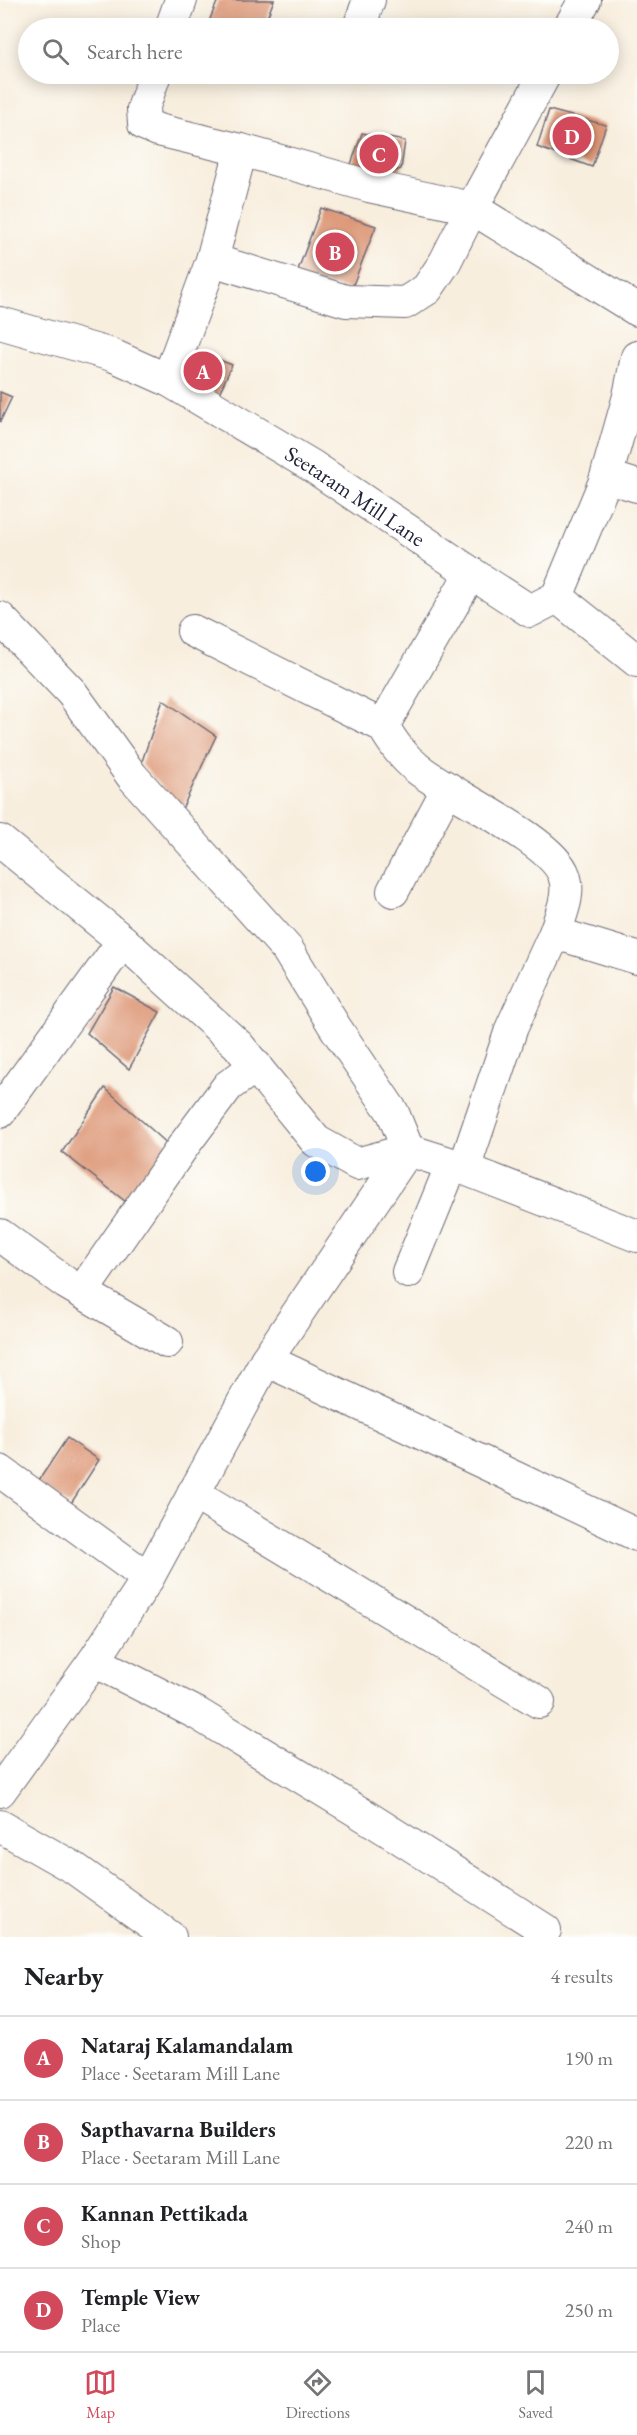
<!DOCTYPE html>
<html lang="en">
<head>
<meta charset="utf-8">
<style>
	body { margin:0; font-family:"EB Garamond",serif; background:#f2f2f2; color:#202124 }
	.you { position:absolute; left:316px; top:1172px; width:21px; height:21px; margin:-15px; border:4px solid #fff; border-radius:50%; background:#1a73e8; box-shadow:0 0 0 9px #1a73e833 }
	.badge { display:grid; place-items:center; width:39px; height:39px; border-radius:50%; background:#d1495b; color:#fff; font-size:20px; font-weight:700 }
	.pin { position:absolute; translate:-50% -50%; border:3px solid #fff; box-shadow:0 2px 6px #0006 }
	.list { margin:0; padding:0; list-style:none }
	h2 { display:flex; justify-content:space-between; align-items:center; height:78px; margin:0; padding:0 24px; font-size:26px }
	h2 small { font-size:20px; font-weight:400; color:#757577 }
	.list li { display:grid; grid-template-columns:39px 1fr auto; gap:18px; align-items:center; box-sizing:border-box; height:84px; padding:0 24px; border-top:2px solid #e0e0e0 }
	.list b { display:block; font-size:22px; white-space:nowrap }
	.list p { margin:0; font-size:20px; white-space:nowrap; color:#757577 }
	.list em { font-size:20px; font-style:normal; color:#757577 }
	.icon { flex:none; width:33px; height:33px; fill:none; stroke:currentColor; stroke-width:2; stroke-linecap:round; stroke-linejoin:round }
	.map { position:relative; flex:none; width:637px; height:1937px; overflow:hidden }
	.search { position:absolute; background:#fff; box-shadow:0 3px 15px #0003; left:18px; right:18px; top:18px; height:66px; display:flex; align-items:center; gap:15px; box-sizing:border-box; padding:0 21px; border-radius:33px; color:#757577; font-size:22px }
	.sheet { height:414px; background:#fff }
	nav { display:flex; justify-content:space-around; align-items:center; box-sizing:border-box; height:84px; border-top:2px solid #e0e0e0; background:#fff; font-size:16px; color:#757577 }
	nav a { display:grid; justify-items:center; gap:3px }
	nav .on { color:#d1495b }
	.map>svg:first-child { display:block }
	.building { fill:#dd9777 }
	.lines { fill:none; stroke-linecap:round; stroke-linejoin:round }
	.minor-casing { stroke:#6d6974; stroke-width:34 }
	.minor { stroke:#fff; stroke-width:32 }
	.labels { text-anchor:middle; stroke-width:6; stroke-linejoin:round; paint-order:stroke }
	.street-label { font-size:22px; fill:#22223b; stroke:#fdfcf7 }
</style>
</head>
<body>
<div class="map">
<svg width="637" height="1937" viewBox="0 0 637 1937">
	<rect width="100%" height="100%" fill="#fdfcf7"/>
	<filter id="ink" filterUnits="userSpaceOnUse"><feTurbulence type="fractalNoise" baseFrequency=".0167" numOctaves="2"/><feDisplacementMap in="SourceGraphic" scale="12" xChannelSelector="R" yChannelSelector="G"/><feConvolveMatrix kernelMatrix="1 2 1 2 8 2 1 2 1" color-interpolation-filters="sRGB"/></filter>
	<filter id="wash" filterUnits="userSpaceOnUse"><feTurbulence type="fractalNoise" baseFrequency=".008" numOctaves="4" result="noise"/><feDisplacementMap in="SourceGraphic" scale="24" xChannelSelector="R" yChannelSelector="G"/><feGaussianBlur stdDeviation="1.35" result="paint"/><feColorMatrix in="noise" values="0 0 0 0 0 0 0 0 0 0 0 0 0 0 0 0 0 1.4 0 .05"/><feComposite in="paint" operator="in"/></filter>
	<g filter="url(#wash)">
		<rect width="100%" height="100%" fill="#f8eede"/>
		<g id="blocks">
			<g class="building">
				<polygon points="218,0 274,0 263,28 227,28 210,19"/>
				<polygon points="549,110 606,125 592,167 537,147"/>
				<polygon points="362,133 405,141 401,169 377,178 350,167"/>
				<polygon points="321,208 376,226 351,290 295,278"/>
				<polygon points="185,346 232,365 217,398 176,378"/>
				<polygon points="0,392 12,397 0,422"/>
				<polygon points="163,700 216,736 182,809 141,764"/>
				<polygon points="114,987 160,1012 129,1069 87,1033"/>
				<polygon points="105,1088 170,1146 130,1205 62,1152"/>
				<polygon points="67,1438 99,1460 70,1505 37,1483"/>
			</g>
		</g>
	</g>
	<g filter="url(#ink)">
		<use href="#blocks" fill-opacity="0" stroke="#6d6974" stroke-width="1.5"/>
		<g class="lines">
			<g class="minor-casing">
				<g id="minor">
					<polyline points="359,27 369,0"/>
					<polyline points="171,28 181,0"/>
					<polyline points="569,28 585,0"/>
					<polyline points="155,74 143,109 144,124 158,130 241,150 369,186 472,208 637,310"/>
					<polyline points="212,260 346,301 405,303 427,289 445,262 472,208 545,74"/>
					<path id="s1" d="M0,323L112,355L168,380L312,466L471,573L530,611L557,597L605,481L618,480L637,486"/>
					<polyline points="168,380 212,260 241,150"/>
					<polyline points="605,481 629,396 637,357"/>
					<path d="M471,573L383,726C393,743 402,756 418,769C449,794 552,840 564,875C571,894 561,914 555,933"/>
					<polyline points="557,597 637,661"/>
					<polyline points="0,618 72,693 132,776 287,949 335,1027 393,1113 408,1150 452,1164 637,1236"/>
					<polyline points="193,631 383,726"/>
					<polyline points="0,841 123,941 238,1045 316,1141 357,1164 408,1150"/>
					<polyline points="393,891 448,788"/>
					<polyline points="0,1112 123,941"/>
					<polyline points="464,1169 512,1027 555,933 637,958"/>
					<polyline points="0,1235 66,1283 167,1342"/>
					<polyline points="408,1272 452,1164"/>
					<polyline points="82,1292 184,1145 228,1086 256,1066"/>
					<polyline points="266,1360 637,1535"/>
					<polyline points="0,1471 148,1578"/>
					<polyline points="193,1493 539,1702"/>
					<polyline points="94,1661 198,1714 367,1817 545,1930"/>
					<polyline points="0,1791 94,1661 148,1578 266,1360 408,1150"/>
					<polyline points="0,1826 74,1868 170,1937"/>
				</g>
			</g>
			<use href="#minor" class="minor"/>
		</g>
	</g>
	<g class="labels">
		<g class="street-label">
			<text dy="8" stroke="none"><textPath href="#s1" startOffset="398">Seetaram Mill Lane</textPath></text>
		</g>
	</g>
</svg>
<div class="you"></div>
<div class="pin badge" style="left:203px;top:371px">A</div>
<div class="pin badge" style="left:335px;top:252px">B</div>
<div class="pin badge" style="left:379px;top:154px">C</div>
<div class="pin badge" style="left:572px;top:136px">D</div>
<div class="search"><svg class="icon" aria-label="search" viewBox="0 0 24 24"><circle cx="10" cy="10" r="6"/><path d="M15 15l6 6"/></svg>Search here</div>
</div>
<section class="sheet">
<h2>Nearby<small>4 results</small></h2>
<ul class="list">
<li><span class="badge">A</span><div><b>Nataraj Kalamandalam</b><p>Place · Seetaram Mill Lane</p></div><em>190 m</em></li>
<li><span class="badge">B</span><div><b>Sapthavarna Builders</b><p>Place · Seetaram Mill Lane</p></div><em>220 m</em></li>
<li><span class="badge">C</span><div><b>Kannan Pettikada</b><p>Shop</p></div><em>240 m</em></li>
<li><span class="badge">D</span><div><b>Temple View</b><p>Place</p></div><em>250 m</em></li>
</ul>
</section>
<nav>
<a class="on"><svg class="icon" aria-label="map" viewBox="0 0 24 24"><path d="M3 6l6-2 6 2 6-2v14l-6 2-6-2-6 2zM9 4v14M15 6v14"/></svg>Map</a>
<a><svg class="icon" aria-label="directions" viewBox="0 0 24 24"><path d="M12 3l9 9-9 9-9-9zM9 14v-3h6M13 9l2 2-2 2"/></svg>Directions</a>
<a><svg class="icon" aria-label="saved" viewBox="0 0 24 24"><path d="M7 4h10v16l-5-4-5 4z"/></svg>Saved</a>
</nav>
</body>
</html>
